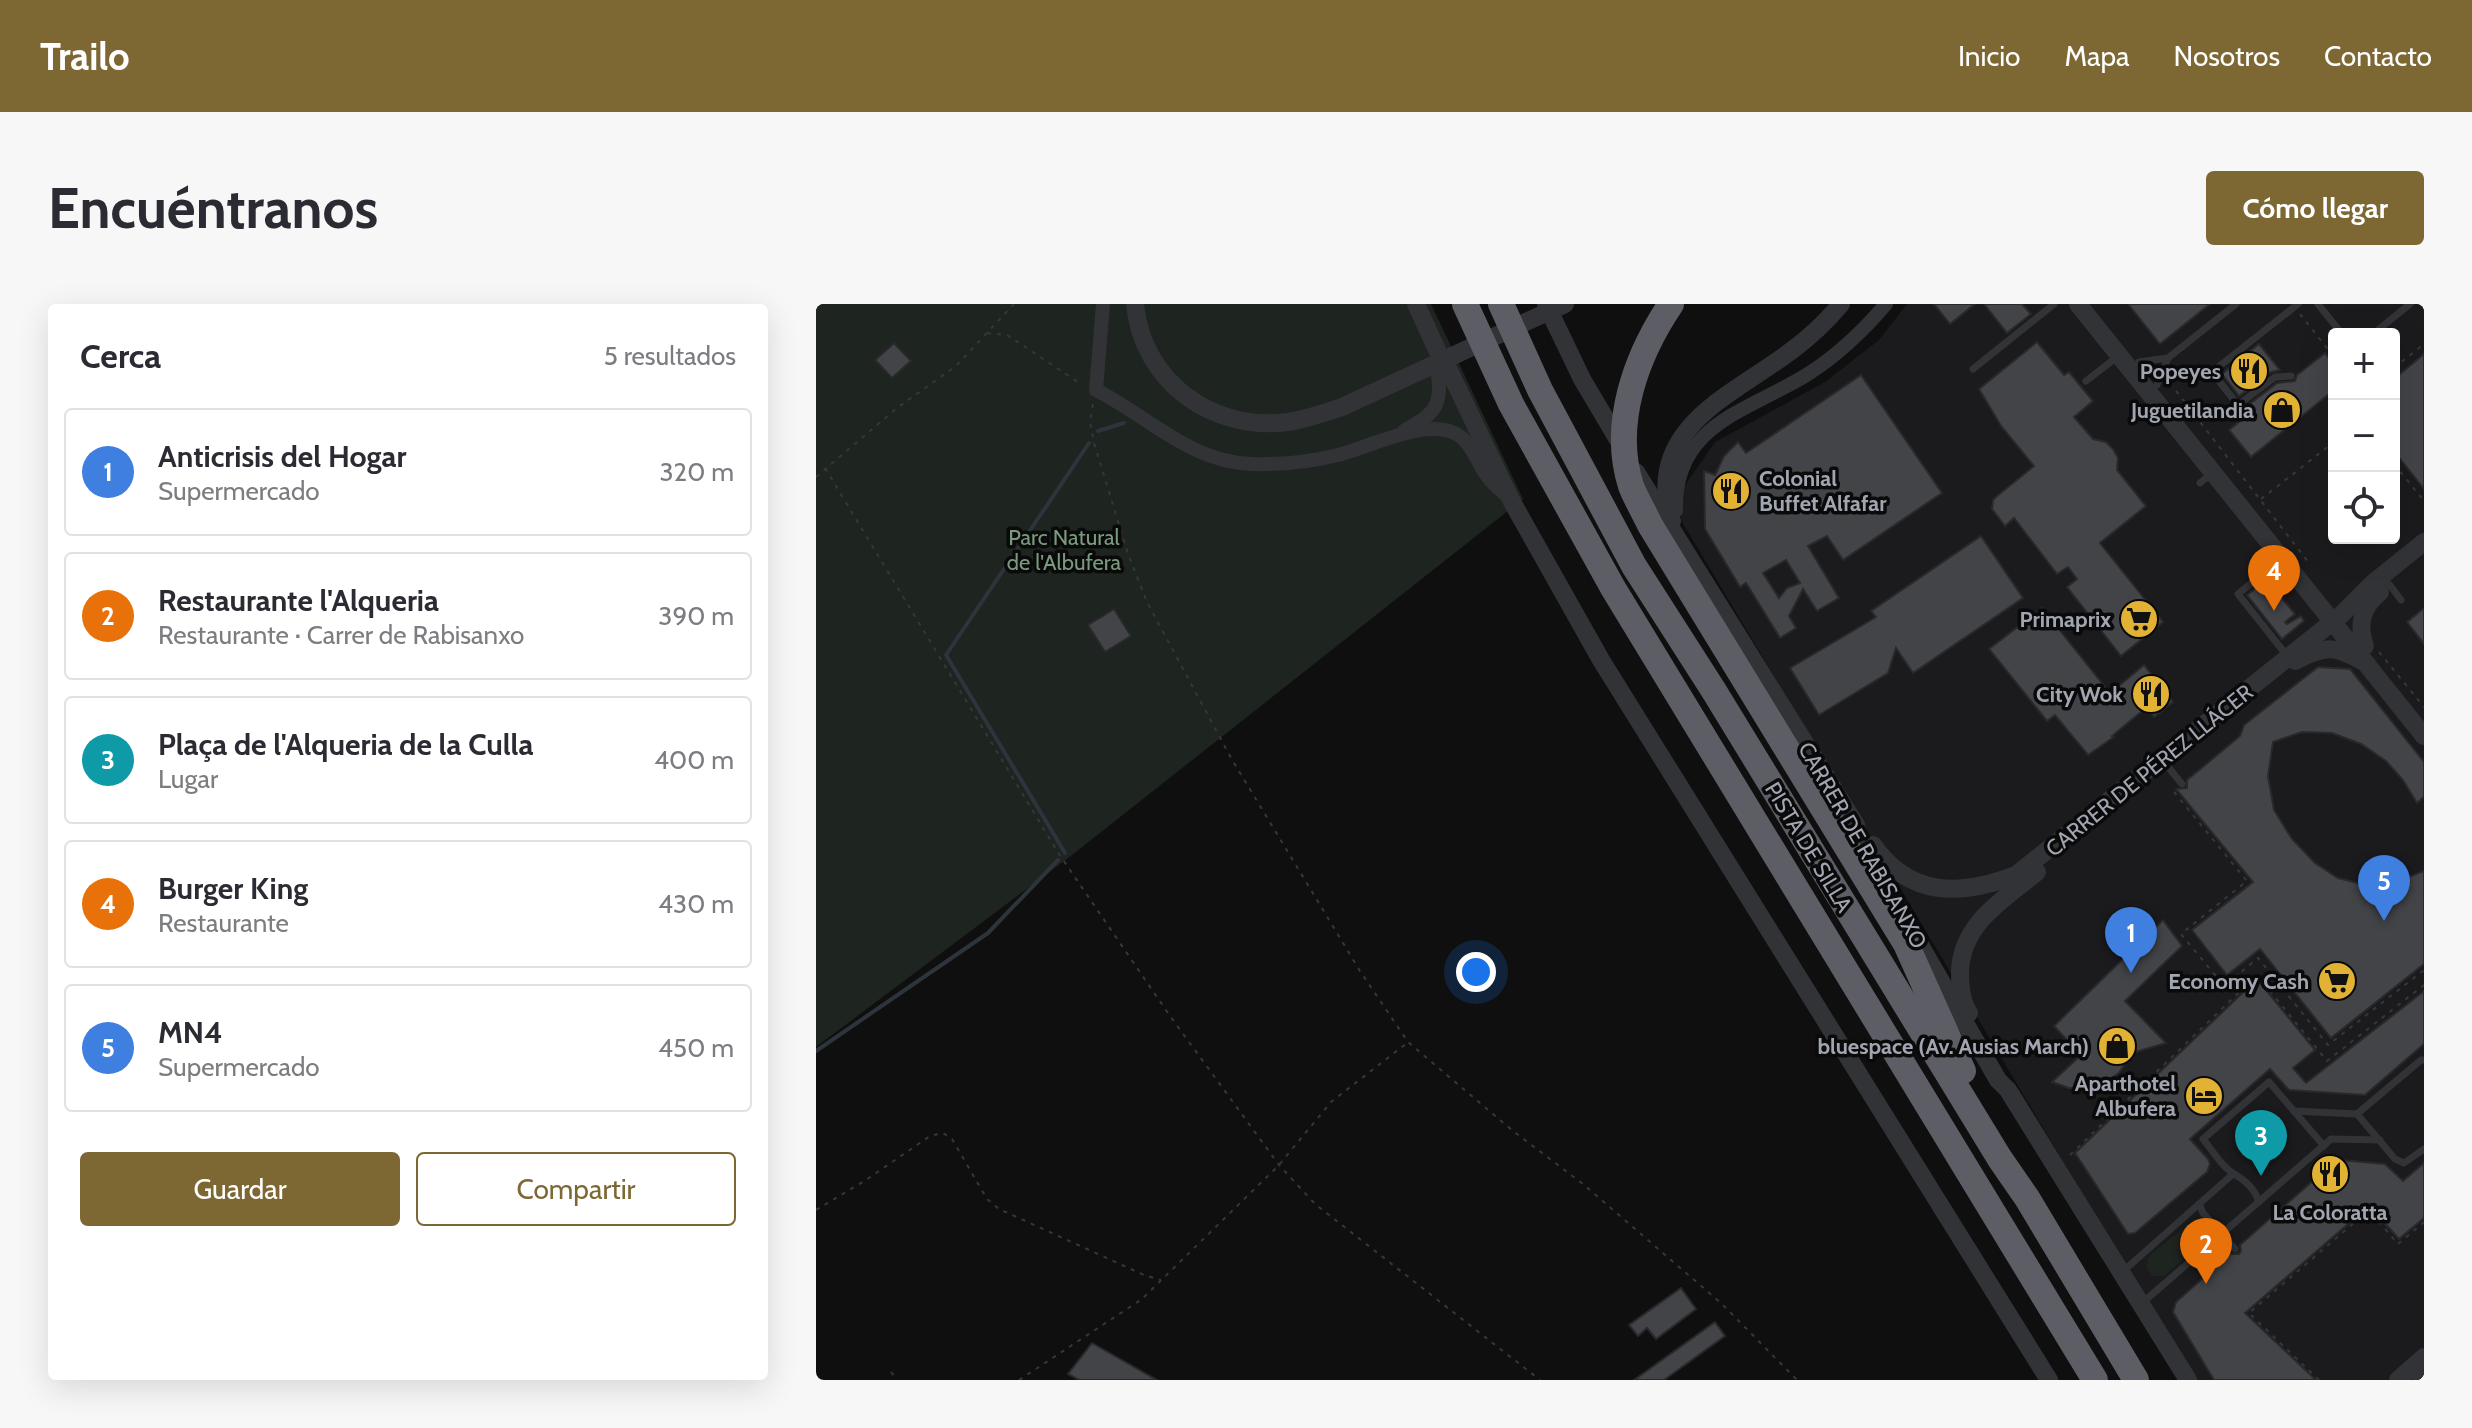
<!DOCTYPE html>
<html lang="es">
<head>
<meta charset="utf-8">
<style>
	body { margin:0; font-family:Cabin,sans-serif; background:#f7f7f7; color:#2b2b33 }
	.controls { position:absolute; right:24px; top:24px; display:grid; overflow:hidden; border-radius:8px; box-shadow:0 8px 32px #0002 }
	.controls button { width:72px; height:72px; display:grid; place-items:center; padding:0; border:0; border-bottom:2px solid #e1e1e2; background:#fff; color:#2b2b33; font:40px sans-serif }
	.you { position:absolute; left:660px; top:668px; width:28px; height:28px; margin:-20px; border:6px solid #fff; border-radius:50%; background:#1a73e8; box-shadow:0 0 0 12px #1a73e833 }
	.badge { display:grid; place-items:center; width:52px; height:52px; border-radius:50%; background:#7d6834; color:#fff; font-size:26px; font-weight:700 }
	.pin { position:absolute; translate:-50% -66px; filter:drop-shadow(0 2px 4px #0008) }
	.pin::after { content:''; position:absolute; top:42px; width:28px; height:24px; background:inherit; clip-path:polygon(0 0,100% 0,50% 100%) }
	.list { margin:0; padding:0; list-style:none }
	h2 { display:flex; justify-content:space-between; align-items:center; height:104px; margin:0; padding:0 32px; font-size:34px }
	h2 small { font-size:26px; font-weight:400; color:#7c7c81 }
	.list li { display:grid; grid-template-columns:52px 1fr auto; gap:24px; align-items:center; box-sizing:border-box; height:128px; margin:0 16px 16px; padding:0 16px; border:2px solid #e1e1e2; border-radius:8px }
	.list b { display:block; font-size:30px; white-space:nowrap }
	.list p { margin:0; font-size:26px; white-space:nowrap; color:#7c7c81 }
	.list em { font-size:26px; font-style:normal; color:#7c7c81 }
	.actions { display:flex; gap:16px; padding:24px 32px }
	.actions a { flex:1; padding:18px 0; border:2px solid #7d6834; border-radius:8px; text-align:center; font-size:28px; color:#7d6834 }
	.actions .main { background:#7d6834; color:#fff }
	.icon { flex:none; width:44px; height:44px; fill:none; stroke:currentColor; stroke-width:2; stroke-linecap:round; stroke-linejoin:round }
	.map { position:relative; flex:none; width:1608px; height:1076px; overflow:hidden; border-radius:8px }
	header { display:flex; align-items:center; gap:48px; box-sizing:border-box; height:112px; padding:0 40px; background:#7d6834; color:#fff }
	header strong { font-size:38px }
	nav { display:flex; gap:44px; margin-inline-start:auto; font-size:28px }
	.intro { display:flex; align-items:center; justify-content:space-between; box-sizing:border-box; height:192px; padding:0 48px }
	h1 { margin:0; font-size:56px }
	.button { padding:20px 36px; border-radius:8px; background:#7d6834; color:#fff; font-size:28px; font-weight:700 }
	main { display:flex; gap:48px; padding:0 48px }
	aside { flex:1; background:#fff; border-radius:8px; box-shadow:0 8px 32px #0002 }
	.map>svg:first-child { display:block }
	.built { fill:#1b1b1d; fill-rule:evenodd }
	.green { fill:#1e241f }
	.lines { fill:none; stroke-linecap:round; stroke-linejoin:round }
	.stream { stroke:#2e343c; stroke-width:4 }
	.building { fill:#434448; stroke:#29292c; stroke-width:2; fill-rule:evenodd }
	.path { stroke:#36373c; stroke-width:2; stroke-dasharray:4 6; stroke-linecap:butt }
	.service { stroke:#323337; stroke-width:7 }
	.minor { stroke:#323337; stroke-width:14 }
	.tertiary { stroke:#323337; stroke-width:18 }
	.motorway { stroke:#5d5e65; stroke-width:26 }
	.labels { text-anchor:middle; stroke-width:7; stroke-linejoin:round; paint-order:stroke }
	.poi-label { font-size:22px; font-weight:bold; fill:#a1a5b0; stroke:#0a0a0b; text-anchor:end }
	.park-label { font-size:22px; fill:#799a7d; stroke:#0a0a0b }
	.street-label { font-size:22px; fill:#a1a5b0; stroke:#0a0a0b }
</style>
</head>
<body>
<header>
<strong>Trailo</strong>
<nav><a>Inicio</a><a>Mapa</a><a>Nosotros</a><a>Contacto</a></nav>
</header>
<div class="intro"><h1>Encuéntranos</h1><a class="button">Cómo llegar</a></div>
<main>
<aside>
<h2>Cerca<small>5 resultados</small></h2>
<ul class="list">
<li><span class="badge" style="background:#3f7fe0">1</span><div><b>Anticrisis del Hogar</b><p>Supermercado</p></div><em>320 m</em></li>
<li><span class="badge" style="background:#e8710a">2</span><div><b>Restaurante l'Alqueria</b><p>Restaurante · Carrer de Rabisanxo</p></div><em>390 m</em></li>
<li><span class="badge" style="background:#0f9aa8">3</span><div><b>Plaça de l'Alqueria de la Culla</b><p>Lugar</p></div><em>400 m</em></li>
<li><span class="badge" style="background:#e8710a">4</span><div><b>Burger King</b><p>Restaurante</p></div><em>430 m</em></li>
<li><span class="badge" style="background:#3f7fe0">5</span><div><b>MN4</b><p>Supermercado</p></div><em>450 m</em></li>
</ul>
<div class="actions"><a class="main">Guardar</a><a>Compartir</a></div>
</aside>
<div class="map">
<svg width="1608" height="1076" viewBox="0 0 1608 1076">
	<rect width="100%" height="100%" fill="#0f0f10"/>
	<path class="built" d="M1091,0H1608V1076H1381L1245,854L865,216L868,183L899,138L1009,78L1063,36ZM1518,30H1578V234H1518Z"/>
	<g class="green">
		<polygon points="0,0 615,0 707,195 256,551 0,743"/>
		<polygon points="1379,915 1385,917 1392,924 1390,936 1348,972 1336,972 1330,963 1333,952"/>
	</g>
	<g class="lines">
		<g class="stream">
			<polyline points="282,127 308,119"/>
			<polyline points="249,549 130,351 273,139"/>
			<polyline points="0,747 172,629 242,556"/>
		</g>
	</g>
	<g class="building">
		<polygon points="1118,0 1159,0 1134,20"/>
		<polygon points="1168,0 1206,0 1215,10 1191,29"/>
		<polygon points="1312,0 1394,0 1344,40"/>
		<polygon points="1221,38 1248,71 1253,68 1277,97 1258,113 1277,135 1290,138 1297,145 1302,154 1301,166 1330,202 1284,239 1347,318 1305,352 1251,283 1261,275 1252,263 1241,270 1198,214 1189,222 1176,205 1177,196 1181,192 1218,162 1185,122 1163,85"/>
		<polygon points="78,39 95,57 76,74 59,56"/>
		<polygon points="1443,40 1464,66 1455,68 1423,92 1406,70"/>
		<polygon points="1509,49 1518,60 1518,86 1435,153 1413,126 1435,108 1431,102 1461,79 1479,77 1481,71"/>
		<polygon points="1608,50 1608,185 1578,147 1578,75"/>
		<path d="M1045,71L1126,189L1027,256L1011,232L992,242L1023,294L1001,307L987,285L973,312L980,324L964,334L930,279L924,283L889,225L888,167L899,171L908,152L922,138L930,149ZM970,256L984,279L971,284L963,294L947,269Z"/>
		<polygon points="1165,232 1207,294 1097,369 1080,344 1072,369 1003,411 974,364 1060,313 1055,307"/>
		<polygon points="1451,275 1467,290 1464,292 1479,310 1469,318 1471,320 1485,312 1488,317 1466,335 1431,291"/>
		<polygon points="1226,304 1294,389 1328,361 1357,398 1338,413 1331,403 1296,432 1298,433 1272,451 1239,411 1231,417 1173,345"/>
		<polygon points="1608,304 1608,340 1591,318"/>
		<polygon points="298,305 315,332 289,348 272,321"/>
		<polygon points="1502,363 1534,365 1608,458 1608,493 1601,499 1587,476 1570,457 1545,440 1516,429 1486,428 1457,438 1452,472 1458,506 1476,535 1499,559 1522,574 1550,581 1577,579 1608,567 1608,660 1515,734 1444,645 1411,671 1376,626 1437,578 1360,485 1371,484 1371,476 1424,432 1428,421"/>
		<polygon points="1347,616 1366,642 1309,697 1350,739 1316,749 1303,769 1288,779 1271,785 1253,784 1236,778 1265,751 1238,722"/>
		<polygon points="1441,675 1499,746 1477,764 1490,779 1608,687 1608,740 1549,791 1473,786 1454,765 1374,835 1392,855 1394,860 1391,868 1319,929 1312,930 1259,849"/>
		<polygon points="1525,856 1569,860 1587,877 1608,859 1608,914 1583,935 1553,902 1429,1009 1500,1076 1398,1076 1357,1008 1360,998 1414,950 1423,950 1425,946 1424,941 1516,860"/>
		<polygon points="865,984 880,1005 840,1035 831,1024 822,1032 813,1021"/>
		<polygon points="899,1018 909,1032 848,1076 818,1076"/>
		<polygon points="276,1039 341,1076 263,1076 252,1070"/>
	</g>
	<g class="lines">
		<g class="path">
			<polyline points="1484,10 1518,53"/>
			<polyline points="171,29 191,31 265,80"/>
			<polyline points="1578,64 1608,40"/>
			<polyline points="1354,79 1493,259"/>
			<polyline points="277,100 274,118 278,139 312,250 331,298 415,454 544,667 592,738 697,827 767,880 906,1000 981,1076"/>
			<polyline points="1578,160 1608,197"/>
			<polyline points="9,164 243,550 354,712 463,861 499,900 724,1076"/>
			<polyline points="0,173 81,104 140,62 198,0"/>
			<polyline points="1445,195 1518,138"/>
			<polyline points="1563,348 1608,403"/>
			<polyline points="1358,488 1431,577 1365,630 1408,682 1442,654 1512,741 1608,666"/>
			<polyline points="1254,851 1441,671 1511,757 1608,681"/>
			<polyline points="0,906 50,876 114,832 127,829 136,835 171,895 183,905 328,971 345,976"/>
			<polyline points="75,1068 81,1076"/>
			<polyline points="203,1076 326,995 463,861 515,798 591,739"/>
			<polyline points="1503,1076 1433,1009 1553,906 1582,940 1608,918"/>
		</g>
		<g class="service">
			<polyline points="1502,0 1526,30"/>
			<polyline points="1557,30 1594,0"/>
			<polyline points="1323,58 1352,54"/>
			<polyline points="1157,65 1238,0"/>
			<polyline points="1475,72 1459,73 1422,101 1396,68 1482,0"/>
			<polyline points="1270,77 1301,53"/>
			<polyline points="1341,81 1352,54 1420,0"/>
			<polyline points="1384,179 1395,170"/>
			<polyline points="1464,256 1422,290 1472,353"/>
			<polyline points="1573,280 1585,296"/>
			<polyline points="1352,463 1366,480"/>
			<polyline points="1478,807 1541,810 1605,756 1608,756"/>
			<polyline points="1541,810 1579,855 1588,859 1608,845"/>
			<path d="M1443,898C1438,884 1430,877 1418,870C1406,863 1396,846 1387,835L1453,778L1508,842"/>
			<polyline points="1383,900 1387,909 1419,945"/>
			<polyline points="1305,969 1417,870"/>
			<polyline points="1325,1000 1515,835 1564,836"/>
		</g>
		<g class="minor">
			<path d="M287,0L280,86C332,112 375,159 437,160C464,161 497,157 522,151C554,143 616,110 645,133C659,144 661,160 672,173C676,179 683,185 689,190"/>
			<path d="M588,127C615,111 627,105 622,71"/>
			<path d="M860,207C857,120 933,107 992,70C1022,51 1047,27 1070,0"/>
		</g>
		<g class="tertiary">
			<path d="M319,0C326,77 396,128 472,118C491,115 508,109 526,103L749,0"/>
			<polyline points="600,0 621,46"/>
			<polyline points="730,0 766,75 808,146"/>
			<polyline points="1262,0 1608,432"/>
			<polyline points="633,66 695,196 785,356 1233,1076"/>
			<polyline points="820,168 1040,521 1044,537 1182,776 1192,786 1372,1076"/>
			<path d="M856,217C827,125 915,92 975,47C994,33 1010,18 1025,0"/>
			<path d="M1549,342C1541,320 1546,303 1564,288"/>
			<path d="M1479,357C1511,340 1520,342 1551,360"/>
			<path d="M1057,541C1094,594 1145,592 1200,571L1525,311L1557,279L1608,238"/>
			<path d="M1153,709C1145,696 1144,682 1144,667C1146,619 1187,596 1221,568"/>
			<polyline points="1582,1076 1608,1053"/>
			<polyline points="1606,1076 1608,1075"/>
		</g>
		<g class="motorway">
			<polyline points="649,0 695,100 797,284 1279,1076"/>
			<polyline points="685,0 724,86 818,262 898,387 1184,855 1211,894 1320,1076"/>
			<path d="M855,0C820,52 795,120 815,182C820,195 828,208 834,221L1090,640L1147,767"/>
		</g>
	</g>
	<defs>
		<g id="restaurant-disc" transform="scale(2)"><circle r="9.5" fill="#e2b235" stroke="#0a0a0b"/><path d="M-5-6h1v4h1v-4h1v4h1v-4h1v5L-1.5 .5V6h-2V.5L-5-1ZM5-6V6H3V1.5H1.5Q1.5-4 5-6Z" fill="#111"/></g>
		<g id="shop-disc" transform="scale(2)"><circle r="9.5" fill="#e2b235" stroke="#0a0a0b"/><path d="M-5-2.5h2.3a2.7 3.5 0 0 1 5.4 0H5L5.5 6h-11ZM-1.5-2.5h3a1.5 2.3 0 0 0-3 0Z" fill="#111"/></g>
		<g id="supermarket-disc" transform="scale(2)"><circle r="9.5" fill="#e2b235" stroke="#0a0a0b"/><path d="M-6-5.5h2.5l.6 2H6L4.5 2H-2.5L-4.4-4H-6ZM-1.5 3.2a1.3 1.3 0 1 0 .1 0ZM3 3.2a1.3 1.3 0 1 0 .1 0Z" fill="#111"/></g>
		<g id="hotel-disc" transform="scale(2)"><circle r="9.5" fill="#e2b235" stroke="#0a0a0b"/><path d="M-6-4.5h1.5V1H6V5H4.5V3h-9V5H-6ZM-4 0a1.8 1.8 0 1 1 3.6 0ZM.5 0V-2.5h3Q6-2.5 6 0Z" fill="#111"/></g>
	</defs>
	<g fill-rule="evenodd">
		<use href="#restaurant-disc" x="1433" y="67"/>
		<use href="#shop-disc" x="1466" y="106"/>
		<use href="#restaurant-disc" x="915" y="187"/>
		<use href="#supermarket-disc" x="1323" y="315"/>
		<use href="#restaurant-disc" x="1335" y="390"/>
		<use href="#supermarket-disc" x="1521" y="677"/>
		<use href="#shop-disc" x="1301" y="742"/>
		<use href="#hotel-disc" x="1388" y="792"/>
		<use href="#restaurant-disc" x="1514" y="870"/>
	</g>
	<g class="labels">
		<g class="poi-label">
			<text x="1405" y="75">Popeyes</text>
			<text x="1438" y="114">Juguetilandia</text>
			<text x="943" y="182" text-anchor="start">Colonial<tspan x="943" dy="25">Buffet Alfafar</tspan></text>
			<text x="1295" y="323">Primaprix</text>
			<text x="1307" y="398">City Wok</text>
			<text x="1493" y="685">Economy Cash</text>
			<text x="1273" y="750">bluespace (Av. Ausias March)</text>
			<text x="1360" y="787">Aparthotel<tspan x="1360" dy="25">Albufera</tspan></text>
			<text x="1514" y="916" text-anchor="middle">La Coloratta</text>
		</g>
		<g class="park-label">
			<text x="248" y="241">Parc Natural<tspan x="248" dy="25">de l'Albufera</tspan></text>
		</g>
		<g class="street-label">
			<text transform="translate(1333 466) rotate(-39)" y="8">CARRER DE PÉREZ LLÁCER</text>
			<text transform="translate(1047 541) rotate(60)" y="8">CARRER DE RABISANXO</text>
			<text transform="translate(993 543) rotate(59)" y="8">PISTA DE SILLA</text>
		</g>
	</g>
</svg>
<div class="controls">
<button>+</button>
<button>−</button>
<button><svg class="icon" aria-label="locate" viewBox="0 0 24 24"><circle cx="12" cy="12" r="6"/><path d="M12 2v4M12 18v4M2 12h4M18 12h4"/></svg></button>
</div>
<div class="you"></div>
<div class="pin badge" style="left:1315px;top:669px;background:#3f7fe0">1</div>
<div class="pin badge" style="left:1390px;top:980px;background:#e8710a">2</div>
<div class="pin badge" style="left:1445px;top:872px;background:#0f9aa8">3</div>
<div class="pin badge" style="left:1458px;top:307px;background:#e8710a">4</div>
<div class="pin badge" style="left:1568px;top:617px;background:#3f7fe0">5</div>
</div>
</main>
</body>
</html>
